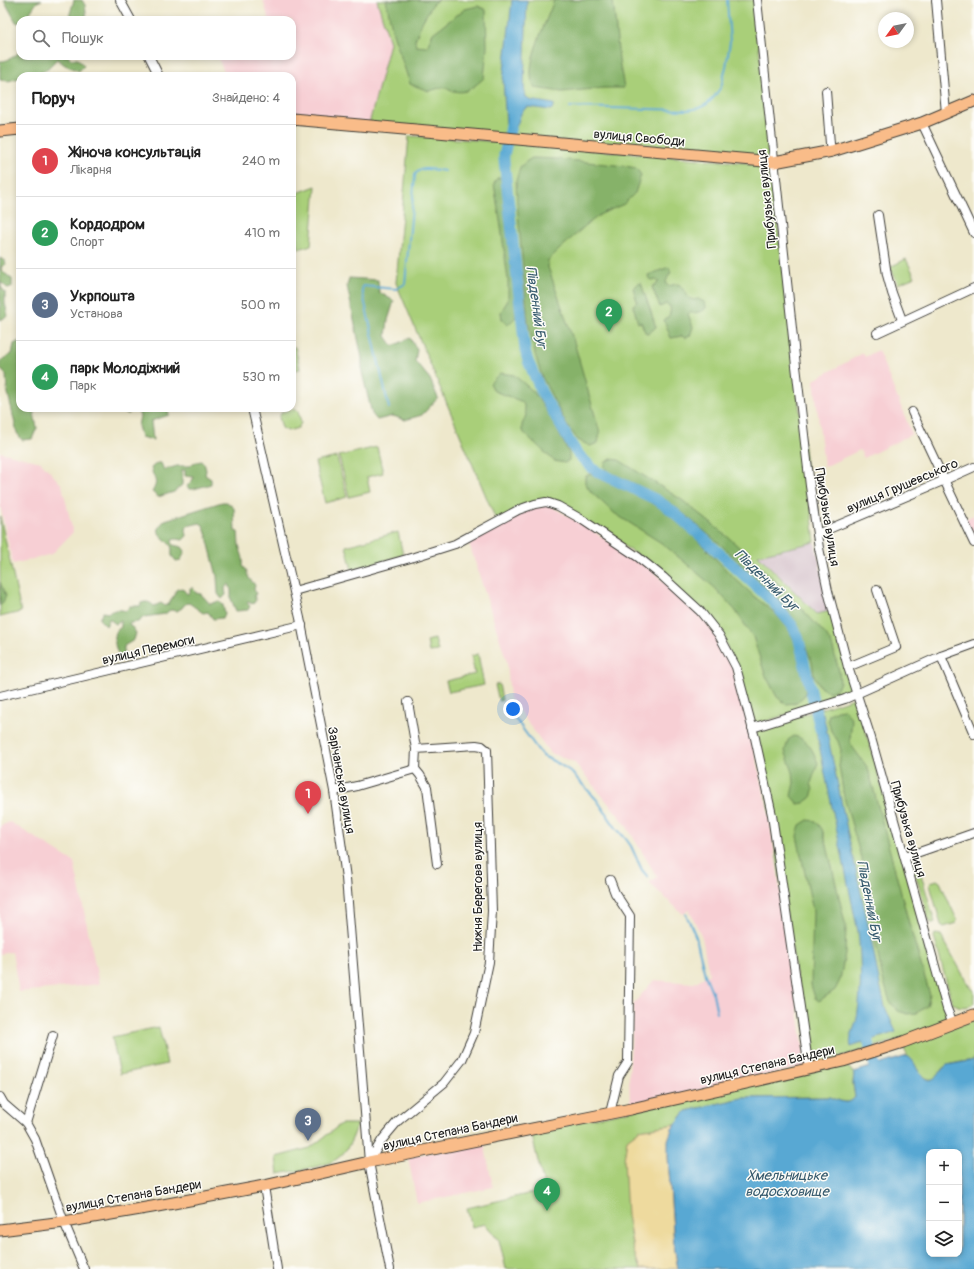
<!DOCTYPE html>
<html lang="uk">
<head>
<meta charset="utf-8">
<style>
	body { margin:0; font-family:Pangolin,sans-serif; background:#f2f2f2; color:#222 }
	.controls { position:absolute; right:12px; bottom:12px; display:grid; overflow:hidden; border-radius:8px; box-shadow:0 2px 6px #0003 }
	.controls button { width:36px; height:36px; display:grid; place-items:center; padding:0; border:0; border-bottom:1px solid #e0e0e0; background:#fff; color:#222; font:20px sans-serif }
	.compass { position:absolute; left:878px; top:12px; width:36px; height:36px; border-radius:50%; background:#fff; box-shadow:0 2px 6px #0003; rotate:237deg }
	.you { position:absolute; left:513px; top:709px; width:14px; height:14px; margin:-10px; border:3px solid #fff; border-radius:50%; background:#1a73e8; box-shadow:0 0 0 6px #1a73e833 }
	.badge { display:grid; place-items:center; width:26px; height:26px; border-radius:50%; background:#c8321e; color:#fff; font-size:13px; font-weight:700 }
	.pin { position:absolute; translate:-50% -33px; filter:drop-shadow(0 1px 2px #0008) }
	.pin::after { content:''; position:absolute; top:21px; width:14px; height:12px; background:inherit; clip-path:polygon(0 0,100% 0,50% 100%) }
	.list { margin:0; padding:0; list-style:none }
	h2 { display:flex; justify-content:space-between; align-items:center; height:52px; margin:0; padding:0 16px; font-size:17px }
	h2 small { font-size:13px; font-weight:400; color:#767676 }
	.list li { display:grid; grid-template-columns:26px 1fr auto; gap:12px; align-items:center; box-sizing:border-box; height:72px; padding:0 16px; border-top:1px solid #e0e0e0 }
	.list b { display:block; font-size:15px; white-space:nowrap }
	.list p { margin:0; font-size:13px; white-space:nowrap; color:#767676 }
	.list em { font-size:13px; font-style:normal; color:#767676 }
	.icon { flex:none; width:22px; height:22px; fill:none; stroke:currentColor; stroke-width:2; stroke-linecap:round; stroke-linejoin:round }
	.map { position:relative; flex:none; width:974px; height:1269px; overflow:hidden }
	.search { position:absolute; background:#fff; box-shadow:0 2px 6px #0003; left:16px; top:16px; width:280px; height:44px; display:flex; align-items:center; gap:10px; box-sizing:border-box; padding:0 14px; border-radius:12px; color:#767676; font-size:15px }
	.panel { position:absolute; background:#fff; box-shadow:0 2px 6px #0003; left:16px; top:72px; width:280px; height:340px; border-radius:12px }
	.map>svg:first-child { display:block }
	.built { fill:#f7cfd4 }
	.industrial { fill:#d2bdc8 }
	.green { fill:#a9cf79; stroke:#62764a }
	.forest { fill:#86b269; stroke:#516742 }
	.sand { fill:#eeda9e; stroke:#857b5d }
	.water { fill:#59a8d3; stroke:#3a6278; fill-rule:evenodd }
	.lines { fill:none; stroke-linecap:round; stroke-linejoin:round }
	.stream { stroke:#59a8d3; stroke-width:2 }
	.river { stroke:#59a8d3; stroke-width:11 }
	.minor-casing { stroke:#3c3b36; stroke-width:10 }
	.major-casing { stroke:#3c3b36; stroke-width:13 }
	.minor { stroke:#fff; stroke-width:8 }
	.major { stroke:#f9bc89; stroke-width:11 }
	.labels { text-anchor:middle; stroke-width:3; stroke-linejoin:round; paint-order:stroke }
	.street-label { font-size:13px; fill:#1c1c1c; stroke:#fdfcf7 }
	.water-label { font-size:14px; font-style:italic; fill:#375b6e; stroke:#fdfcf7 }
</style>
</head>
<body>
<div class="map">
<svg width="974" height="1269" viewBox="0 0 974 1269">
	<rect width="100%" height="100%" fill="#fdfcf7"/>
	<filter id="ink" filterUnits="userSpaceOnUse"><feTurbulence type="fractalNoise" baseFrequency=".025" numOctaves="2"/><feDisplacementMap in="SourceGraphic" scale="8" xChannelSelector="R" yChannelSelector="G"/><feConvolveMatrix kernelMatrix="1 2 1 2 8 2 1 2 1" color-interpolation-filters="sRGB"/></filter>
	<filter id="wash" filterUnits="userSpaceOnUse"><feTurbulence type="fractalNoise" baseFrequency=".012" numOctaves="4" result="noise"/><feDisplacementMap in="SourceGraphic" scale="16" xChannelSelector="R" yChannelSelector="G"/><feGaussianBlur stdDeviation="0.9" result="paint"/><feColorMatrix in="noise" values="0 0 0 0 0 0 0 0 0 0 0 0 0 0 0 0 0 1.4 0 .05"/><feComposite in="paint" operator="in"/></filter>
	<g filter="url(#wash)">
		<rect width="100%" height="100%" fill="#eee8cc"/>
		<g class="built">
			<polygon points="263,0 377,0 390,43 369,124 292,116 292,76 226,76 217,56 292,56 292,20 269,20"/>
			<polygon points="878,350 912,434 864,458 860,450 824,467 814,380 863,353 865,357"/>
			<polygon points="0,452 41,462 62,485 73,532 52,554 13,564 0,505"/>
			<polygon points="541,505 550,506 579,522 649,568 698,613 717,636 733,668 750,729 769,816 806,1066 630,1106 629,1074 634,1003 654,980 694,983 709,974 702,937 689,910 683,914 649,883 657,877 624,822 574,762 550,753 510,698 507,662 468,540 528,509"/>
			<polygon points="974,515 974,538 965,519"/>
			<polygon points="10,822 74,862 99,984 19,992 12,952 0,954 0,826"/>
			<polygon points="484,1142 493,1187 417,1203 408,1157"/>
		</g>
		<polygon class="industrial" points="815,542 830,611 817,614 757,555"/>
		<g class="green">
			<polygon points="377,0 754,0 771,159 369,124 390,43"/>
			<polygon points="409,136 474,140 771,165 815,542 758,555 817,614 830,611 853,693 754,725 722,633 652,564 551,500 496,520 396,283"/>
			<polygon points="316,186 311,245 299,249 292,218 292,195"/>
			<polygon points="906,259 915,277 898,284 890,267"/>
			<polygon points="292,347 295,347 300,369 292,371"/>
			<polygon points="293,409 298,411 301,423 298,428 288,431 282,428 279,417 282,412"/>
			<polygon points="377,447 383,473 367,477 370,492 349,497 339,456"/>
			<polygon points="337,457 347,497 325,503 315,462"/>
			<polygon points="0,516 21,612 0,617"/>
			<polygon points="398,532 403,555 352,570 346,546"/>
			<polygon points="435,639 438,651 429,652 427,641"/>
			<polygon points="478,654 484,685 449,692 446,681 475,674 471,656"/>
			<polygon points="499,684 502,700 499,701 495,685"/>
			<polygon points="854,698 868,739 949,1021 901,1039 811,1065 756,730"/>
			<polygon points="915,862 917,862 918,864 934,919 935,922 933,923 931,923 929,921 913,865"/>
			<polygon points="937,880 940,882 957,920 956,923 944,927 941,925 930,885 931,882"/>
			<path d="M935,934L941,935L968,984H969L974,991V1004C966,1008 958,1008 952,1002L934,937Z"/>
			<path d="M974,1019V1060C964,1062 952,1062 943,1068C939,1071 939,1077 933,1079C921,1082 906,1055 903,1046Z"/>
			<polygon points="159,1027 167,1064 120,1074 112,1037"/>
			<path d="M844,1064L854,1072L853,1084L855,1097C848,1107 839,1100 830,1097L742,1098L686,1111L676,1124L640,1130L630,1234L633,1249L640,1269H506L499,1240L485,1224L472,1227L467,1208L545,1190L531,1132Z"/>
			<path d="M341,1124H358C353,1136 349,1150 338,1158C327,1167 293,1171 278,1174L276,1157L310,1148Z"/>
		</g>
		<g class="forest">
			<polygon points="4,0 42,0 37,2 25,20 20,20 20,24 16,22"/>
			<polygon points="74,0 82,0 85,5 87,20 60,20 69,17"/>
			<path d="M386,0H439L434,2L422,22L415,40L416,46L427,47L433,33L465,9L478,6L486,10L487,47L484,78C468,92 463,96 443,87L429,91L410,84L393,33Z"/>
			<path d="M554,0H613L619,60L624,88H604L562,92L535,88C533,84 531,80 531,76C529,56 547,20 554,0Z"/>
			<path d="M20,51V56H68L71,59H78L84,66L79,71L65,65L57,59C43,73 41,76 20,76V78L8,81L0,80V61C6,62 16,56 20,51Z"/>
			<polygon points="532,158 559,159 625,166 636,168 641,175 635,193 624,204 601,214 585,226 548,260 548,267 574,342 600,433 598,443 590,446 578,440 566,424 542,377 535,354 528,322 517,203 516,181 520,167 527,161"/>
			<polygon points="497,178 502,178 505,185 515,270 517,306 516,317 508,325 502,320 501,312 508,300 508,280 501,227 494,184"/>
			<polygon points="0,258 5,261 6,264 1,267 2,271 12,279 12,287 7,288 1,282 1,287 5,292 5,303 8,316 0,320"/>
			<path d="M669,267L671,272C669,276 666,279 666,284L668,286L677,284L680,285L689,298L693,300L698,299C700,300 702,301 704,302C712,312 694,313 689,313L688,314L693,327L690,336L685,338L682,336L671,338L664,320C670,316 671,313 670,306L666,304L660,307L652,287L658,283V281L649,279L648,275Z"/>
			<polygon points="349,278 378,280 379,292 394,301 388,320 386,336 393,346 410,338 417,350 415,361 430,379 438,398 422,415 405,420 393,416 377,420 372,414 362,372 362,358 347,286"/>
			<polygon points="641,283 656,327 648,334 645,332 641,322 638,323 633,305 636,303 637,301 633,288 638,284"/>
			<polygon points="19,341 20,408 33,408 37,428 32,439 22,440 17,433 7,389 6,375 0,368 0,361 12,354 14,344"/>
			<polygon points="500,373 514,375 534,392 553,421 569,453 569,460 565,463 554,461 522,431 522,425 526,415 523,402 494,391 490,383"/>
			<polygon points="110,408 128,408 129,414 112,410"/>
			<polygon points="136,408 168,408 169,415 151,421 153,440 141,437 138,426 140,416"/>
			<polygon points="611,459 619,460 682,500 728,537 778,583 826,635 832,645 839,671 840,682 837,689 830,692 821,688 814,676 812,662 803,640 792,617 780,601 721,545 673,505 635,484 607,471 604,467 606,462"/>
			<path d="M201,461L204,463L206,470L205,475L211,479V484L194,489H189L187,486L192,481L194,477L185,476V470H182V485L174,492L158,497L152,492C159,481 154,480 151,468L157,463H161L164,470L177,466H190L193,463Z"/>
			<polygon points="589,474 596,475 622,487 661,508 689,531 731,575 756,598 775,613 788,628 795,642 802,666 806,687 805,695 796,703 786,704 777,697 765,674 753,637 735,610 714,587 663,544 614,513 591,492 585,483 585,477"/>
			<path d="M222,502H227L234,508L235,531L238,532C239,537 238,544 240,549C242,555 244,559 243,566C249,572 246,573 249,578C251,582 254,582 255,586L254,589L256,594L254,595L256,600L253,604L248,601L247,603L250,606L248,610L236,611L231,599V590L229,584L225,588L226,595L222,599L218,594L217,576L206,533L203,525L200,523L187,526L186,530L187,536L183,540L176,539L172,540L173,545L182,547L185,551L181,560L176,561C175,559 173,558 172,556C171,552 173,550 171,546C163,535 151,534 165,520Z"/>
			<polygon points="0,582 6,596 2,604 0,606"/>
			<path d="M182,588L187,594L190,593V588H193L196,593L201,594L210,604L219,601L223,605L225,615L222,618L213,619L208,612L203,613L189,603L185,604L182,608L177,611L170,610L165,614L144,617L138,622L130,623L129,625L133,628L136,633L134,640L124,646V654L121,657C114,651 114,639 116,631L121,627V621L116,624L109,619L106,626L99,619L103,612L108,613C115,609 119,609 126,611L130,606H140L141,603C147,601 150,602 154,606L161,603L165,606L169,604L177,589Z"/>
			<polygon points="844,709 852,719 850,739 851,745 868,768 910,927 930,995 927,1006 917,1013 908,1014 898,1011 890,1002 882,976 872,923 872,901 869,881 861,858 844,797 839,766 841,750 838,741 831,731 828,720 829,714 837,710"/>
			<path d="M794,736C809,739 813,751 818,763L811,783L813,790L811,798L804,803L798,804L791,796L794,783L793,772L785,751L788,740Z"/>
			<polygon points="808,820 816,821 822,829 826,841 846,927 845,953 840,980 835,990 819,1001 815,998 811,985 813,911 797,836 800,825"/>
		</g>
		<polygon class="sand" points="676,1124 672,1129 668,1156 674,1245 678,1269 640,1269 633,1249 627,1215 624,1160 627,1139 639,1130"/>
		<g class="water">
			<path d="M512,0H527L524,87L526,97L529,100L554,104V107L551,110L528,107C519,111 520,120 516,127L508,126L506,124L503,80Z"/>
			<path d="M823,713L848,834L871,938L878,975L885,1007L896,1032L851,1047C848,1037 856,1027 857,1017C862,989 861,960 858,932L813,716Z"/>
			<path d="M907,1056C918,1061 915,1076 930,1080C938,1078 940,1070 947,1065L974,1060V1269H678L674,1245L668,1156V1140L672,1129L686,1111L742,1098L830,1097C839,1100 848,1107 855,1097L853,1084L854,1072ZM929,1152H959V1254H929Z"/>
		</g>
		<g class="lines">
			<g class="stream">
				<polyline points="570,107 688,110 699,108 707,104 714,97 721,87 726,67 730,42 727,0"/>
				<path d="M389,408L362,290L363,286L396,289L405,284L415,175C420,165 434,170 444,171"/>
				<polyline points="504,703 538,750 543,756 559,764 570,771 597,800 616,828 626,839 631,846 642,870 648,877"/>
				<polyline points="686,914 696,937 705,975 713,994 717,1013"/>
			</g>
			<g class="river">
				<polyline points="513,113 511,126 504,155 504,160 525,350 528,361 542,393 570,442 577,453 592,468 598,472 657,500 670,509 703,538 773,602 792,625 798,636 820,729"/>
				<polyline points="866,1027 867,1035 878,1080"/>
			</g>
		</g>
	</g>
	<g filter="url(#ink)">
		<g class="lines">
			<g class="minor-casing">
				<g id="minor">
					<polyline points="120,0 131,20"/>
					<polyline points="757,0 796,366 810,486 819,548 828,591 848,667 871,738 947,1009 953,1023"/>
					<polyline points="936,0 946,113"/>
					<polyline points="149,56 159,76"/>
					<polyline points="826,91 830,144 832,151"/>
					<polyline points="922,123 974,233"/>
					<polyline points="878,215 887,275 892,293 902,320"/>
					<polyline points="877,333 974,288"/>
					<polyline points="252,408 300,618 334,791 346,878 369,1162 390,1269"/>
					<polyline points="912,412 974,543"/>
					<polyline points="817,534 945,480 974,467"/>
					<polyline points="294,591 414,557 455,544 518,510 535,504 546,502 558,506 581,519 638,557 663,577 700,611 719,635 736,667 755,738 772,815 809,1069"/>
					<polyline points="941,656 974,734"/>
					<polyline points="848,667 896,647 877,590"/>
					<polyline points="0,696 302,625"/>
					<polyline points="408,702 416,749"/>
					<polyline points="752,728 845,699 941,656 974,644"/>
					<polyline points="415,769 420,775 427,787 437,864"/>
					<polyline points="334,791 357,786 415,769 416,749 476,745 482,746 487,750 492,911 489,962 474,1033 462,1060 444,1083 398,1121 382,1140 369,1162"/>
					<polyline points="905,857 974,833"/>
					<polyline points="0,1097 4,1104 26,1123 35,1139 64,1222 84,1269"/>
					<polyline points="610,1113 619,1076 628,1062 630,916 615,893 610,880"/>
					<polyline points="26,1123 53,1035"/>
					<polyline points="264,1186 277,1269"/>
				</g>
			</g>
			<g class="major-casing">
				<g id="major">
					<polyline points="292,119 774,162 832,151 922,123 974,101"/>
					<polyline points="0,131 20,129"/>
					<polyline points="0,1230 64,1222 152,1207 264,1186 369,1162 631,1109 843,1061 903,1042 974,1015"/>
				</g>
			</g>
			<use href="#minor" class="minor"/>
			<use href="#major" class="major"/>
		</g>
	</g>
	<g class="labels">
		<g class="street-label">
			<text transform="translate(639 137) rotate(5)" y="5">вулиця Свободи</text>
			<text transform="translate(766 199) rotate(-96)" y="5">Прибузька вулиця</text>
			<text transform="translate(902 485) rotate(-23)" y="5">вулиця Грушевського</text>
			<text transform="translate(828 517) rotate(81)" y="5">Прибузька вулиця</text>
			<text transform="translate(148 649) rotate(-13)" y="5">вулиця Перемоги</text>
			<text transform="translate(342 780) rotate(80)" y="5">Зарічанська вулиця</text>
			<text transform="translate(909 829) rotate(74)" y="5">Прибузька вулиця</text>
			<text transform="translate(477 887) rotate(-90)" y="5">Нижня Берегова вулиця</text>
			<text transform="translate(767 1064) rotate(-13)" y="5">вулиця Степана Бандери</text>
			<text transform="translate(450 1131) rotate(-12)" y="5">вулиця Степана Бандери</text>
			<text transform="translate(133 1195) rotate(-10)" y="5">вулиця Степана Бандери</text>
		</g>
		<g class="water-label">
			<text transform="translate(537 307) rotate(82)" y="5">Південний Буг</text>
			<text transform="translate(767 580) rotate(44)" y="5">Південний Буг</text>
			<text transform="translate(870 901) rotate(79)" y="5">Південний Буг</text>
			<text x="787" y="1180">Хмельницьке<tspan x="787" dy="16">водосховище</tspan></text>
		</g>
	</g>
</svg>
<div class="controls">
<button>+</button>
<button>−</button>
<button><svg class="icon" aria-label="layers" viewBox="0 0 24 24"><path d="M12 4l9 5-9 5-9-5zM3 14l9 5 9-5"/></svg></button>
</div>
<svg class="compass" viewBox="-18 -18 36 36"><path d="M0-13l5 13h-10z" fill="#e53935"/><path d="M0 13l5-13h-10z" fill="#767676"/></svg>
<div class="you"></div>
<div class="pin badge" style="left:308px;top:814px;background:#e0444e">1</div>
<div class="pin badge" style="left:609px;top:332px;background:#2e9e5b">2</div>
<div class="pin badge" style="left:308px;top:1141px;background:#5c6f8a">3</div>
<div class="pin badge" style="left:547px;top:1211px;background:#2e9e5b">4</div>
<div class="search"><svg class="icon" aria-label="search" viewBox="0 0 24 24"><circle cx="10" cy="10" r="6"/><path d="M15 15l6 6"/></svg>Пошук</div>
<section class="panel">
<h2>Поруч<small>Знайдено: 4</small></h2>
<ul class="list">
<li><span class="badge" style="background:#e0444e">1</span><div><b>Жіноча консультація</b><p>Лікарня</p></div><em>240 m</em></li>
<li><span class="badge" style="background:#2e9e5b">2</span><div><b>Кордодром</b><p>Спорт</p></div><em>410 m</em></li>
<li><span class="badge" style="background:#5c6f8a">3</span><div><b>Укрпошта</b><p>Установа</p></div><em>500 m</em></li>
<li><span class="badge" style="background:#2e9e5b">4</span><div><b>парк Молодіжний</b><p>Парк</p></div><em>530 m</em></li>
</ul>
</section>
</div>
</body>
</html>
